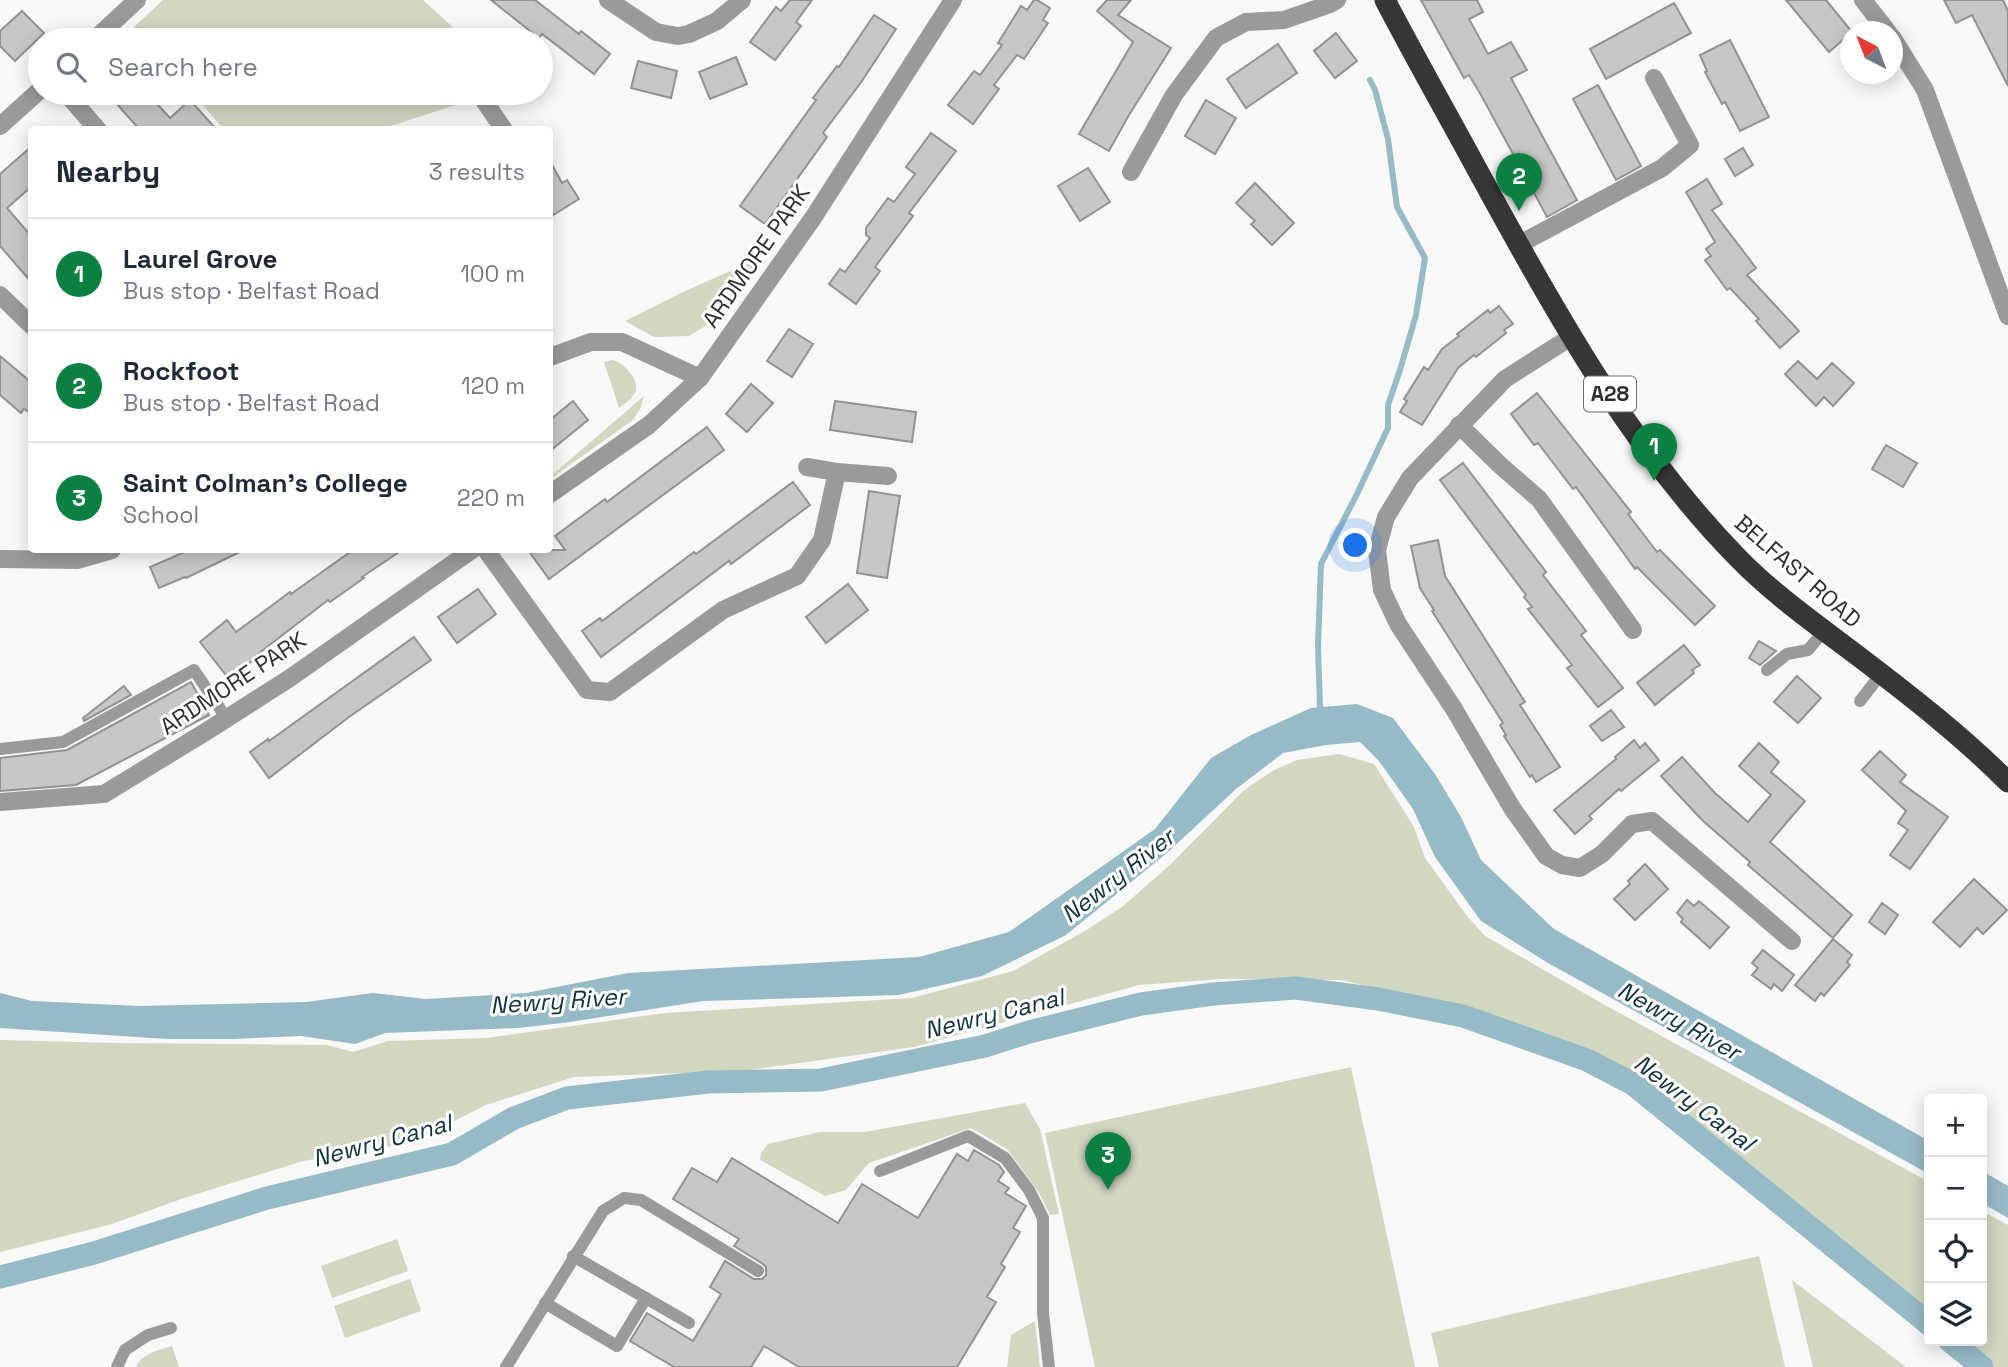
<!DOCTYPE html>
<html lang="en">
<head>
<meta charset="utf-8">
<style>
	body { margin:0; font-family:"Space Grotesk",sans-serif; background:#f6f6f7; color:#1f2937 }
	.controls { position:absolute; right:21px; bottom:21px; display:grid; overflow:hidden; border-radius:7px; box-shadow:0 4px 18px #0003 }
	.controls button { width:63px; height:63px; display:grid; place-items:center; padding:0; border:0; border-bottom:2px solid #e0e1e3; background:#fff; color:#1f2937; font:35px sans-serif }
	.compass { position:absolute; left:1840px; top:21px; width:63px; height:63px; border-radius:50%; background:#fff; box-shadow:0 4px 18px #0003; rotate:318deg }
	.you { position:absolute; left:1356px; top:546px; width:24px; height:24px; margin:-18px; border:5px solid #fff; border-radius:50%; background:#1a73e8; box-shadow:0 0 0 10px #1a73e833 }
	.badge { display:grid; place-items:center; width:46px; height:46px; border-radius:50%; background:#0b8043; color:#fff; font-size:23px; font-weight:700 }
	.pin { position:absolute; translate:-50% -58px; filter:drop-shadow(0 2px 4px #0008) }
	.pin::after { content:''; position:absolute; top:37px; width:24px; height:21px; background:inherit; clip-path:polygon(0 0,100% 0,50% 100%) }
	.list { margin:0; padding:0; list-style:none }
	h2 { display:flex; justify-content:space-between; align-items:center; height:91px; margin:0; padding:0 28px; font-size:30px }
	h2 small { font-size:23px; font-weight:400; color:#747a83 }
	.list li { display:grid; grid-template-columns:46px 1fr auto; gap:21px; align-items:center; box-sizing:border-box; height:112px; padding:0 28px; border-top:2px solid #e0e1e3 }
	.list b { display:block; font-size:26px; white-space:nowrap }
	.list p { margin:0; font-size:23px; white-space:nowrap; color:#747a83 }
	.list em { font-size:23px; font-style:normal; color:#747a83 }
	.icon { flex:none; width:38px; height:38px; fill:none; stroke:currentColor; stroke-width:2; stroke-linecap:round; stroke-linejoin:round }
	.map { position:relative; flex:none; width:2008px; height:1367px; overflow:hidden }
	.search { position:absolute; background:#fff; box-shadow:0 4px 18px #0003; left:28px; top:28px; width:525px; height:77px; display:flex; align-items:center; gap:18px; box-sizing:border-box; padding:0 24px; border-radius:38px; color:#747a83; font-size:26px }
	.panel { position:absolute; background:#fff; box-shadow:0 4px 18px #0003; left:28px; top:126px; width:525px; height:427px; border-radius:7px }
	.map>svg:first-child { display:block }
	.green { fill:#d1d7c1 }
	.water { fill:#97bac7 }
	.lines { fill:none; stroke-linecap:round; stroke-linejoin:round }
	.stream { stroke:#97bac7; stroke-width:6 }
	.canal { stroke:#97bac7; stroke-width:23 }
	.building { fill:#c7c7c8; stroke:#929293; stroke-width:2 }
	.lane { stroke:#9b9a9a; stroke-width:12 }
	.street { stroke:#9b9a9a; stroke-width:18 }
	.highway { stroke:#373636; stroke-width:21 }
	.labels { text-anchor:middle; stroke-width:6; stroke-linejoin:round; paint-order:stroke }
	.shield { fill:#fff; stroke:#6d6d6d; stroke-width:2 }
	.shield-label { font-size:21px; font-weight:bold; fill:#2e2e2f }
	.street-label { font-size:23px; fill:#2e2e2f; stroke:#fff }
	.water-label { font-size:24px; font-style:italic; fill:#10323d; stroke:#fff }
</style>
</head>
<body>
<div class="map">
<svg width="2008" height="1367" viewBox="0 0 2008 1367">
	<rect width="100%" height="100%" fill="#f8f8f9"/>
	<g class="green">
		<polygon points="163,0 423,0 467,40 145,40 134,27"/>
		<polygon points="192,93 474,93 459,104 381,129 221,126"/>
		<polygon points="760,258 744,282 712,322 689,336 654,337 625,321 685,291"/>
		<path d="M613,360C624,363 639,379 636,391C633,398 624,404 619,408L604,362Z"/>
		<polygon points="644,396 640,409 633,420 550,479 550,477"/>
		<polygon points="1339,754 1374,764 1414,827 1425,858 1467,916 1485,936 1603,1004 1929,1182 1929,1317 1630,1076 1498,1019 1342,980 1223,979 1139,985 914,1047 743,1071 574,1077 486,1105 411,1143 303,1161 184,1198 112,1224 0,1252 0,1040 116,1043 327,1045 353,1052 388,1041 486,1038 665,1013 912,998 1013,971 1085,931 1122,907 1171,864 1243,791 1274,770 1297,760"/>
		<polygon points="1351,1067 1415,1367 1095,1367 1045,1133"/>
		<polygon points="1025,1103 1040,1129 1059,1214 1050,1215 1038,1191 1007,1149 971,1128 869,1163 846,1190 825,1196 760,1160 761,1153 768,1144 820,1132 865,1132"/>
		<polygon points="1982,1211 2008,1225 2008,1367 1992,1367 1959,1341 1982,1341"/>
		<polygon points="397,1239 408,1271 332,1298 321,1266"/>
		<polygon points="1759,1256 1785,1367 1439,1367 1431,1333"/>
		<polygon points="410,1279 421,1311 345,1338 334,1306"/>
		<polygon points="1792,1280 1906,1367 1813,1367"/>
		<polygon points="1035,1321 1040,1367 1007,1367 1011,1335"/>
		<path d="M172,1346L179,1367H136C142,1353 159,1350 172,1346Z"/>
	</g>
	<g class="water">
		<polygon points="1357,704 1393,718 1435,774 1461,817 1481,860 1554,929 1929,1141 1929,1174 1548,963 1481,921 1435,857 1413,809 1379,761 1360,742 1326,745 1283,753 1236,789 1168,852 1066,935 982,976 899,995 703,1001 570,1022 518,1028 385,1033 355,1044 301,1036 233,1039 167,1039 0,1028 0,993 32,1001 139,1006 306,1002 373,993 426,999 526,993 628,973 919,957 1009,932 1155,829 1211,758 1251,735 1311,708"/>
		<polygon points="1982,1171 2008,1186 2008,1218 1982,1203"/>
	</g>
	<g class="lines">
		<polyline class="stream" points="1320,707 1318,646 1321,564 1356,496 1388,428 1388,405 1400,370 1416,315 1425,258 1397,207 1388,139 1375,90 1370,80"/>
		<g class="canal">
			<polyline points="0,1277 94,1253 267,1198 452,1154 514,1118 567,1098 708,1082 821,1080 985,1046 1029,1032 1141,1004 1213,994 1296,988 1378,999 1463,1016 1587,1060 1633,1084 1929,1324"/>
			<polyline points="1950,1341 1982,1367"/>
		</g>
	</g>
	<g class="building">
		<polygon points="491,0 535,0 579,34 581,31 610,54 594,74 542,34 539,38"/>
		<polygon points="790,0 812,0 796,22 801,26 775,60 750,42 776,7 781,11"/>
		<polygon points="1034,0 1037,0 1050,8 1043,20 1048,23 1024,59 1017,55 994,85 999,89 973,124 948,105 974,71 980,75 1002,45 998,43 1021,6 1027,10"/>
		<polygon points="1107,0 1131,0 1118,15 1171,48 1129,115 1109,151 1079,134 1133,42 1097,11"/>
		<polygon points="1421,0 1477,0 1483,12 1469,19 1488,54 1511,42 1527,70 1511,78 1577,200 1547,217 1481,95 1469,75 1464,78"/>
		<polygon points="1786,0 1826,0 1852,32 1829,52"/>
		<polygon points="1944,0 2003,0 2008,11 2008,86 1972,15 1956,23"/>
		<polygon points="1674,3 1691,33 1606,79 1590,49"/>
		<polygon points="22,11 44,33 15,61 0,46 0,31"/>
		<polygon points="874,15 896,29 862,81 823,133 827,137 765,224 740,206 816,100 813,98 837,66 839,67"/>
		<polygon points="1336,33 1357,61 1335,78 1314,51"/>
		<polygon points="1730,40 1769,117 1740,131 1725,102 1722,104 1705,72 1707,71 1700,55"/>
		<polygon points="1278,44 1297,73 1246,108 1227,79"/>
		<polygon points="736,57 747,84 710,99 699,72"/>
		<polygon points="638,61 677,71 671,98 631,88"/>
		<polygon points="1598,85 1641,166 1616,180 1573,99"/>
		<polygon points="107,93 147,93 170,118 190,100 217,130 140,130"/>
		<polygon points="1206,100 1236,118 1215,154 1185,136"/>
		<polygon points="931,133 956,151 909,213 913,216 875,267 880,271 856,304 829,284 840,269 845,272 870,238 866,235 866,228 888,198 894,202 915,174 906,167"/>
		<polygon points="32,146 32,186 7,208 32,237 32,283 0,246 0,174"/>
		<polygon points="1743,148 1753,165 1735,176 1725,159"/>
		<polygon points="550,161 562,183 567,180 579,199 550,217"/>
		<polygon points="1088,168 1110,202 1080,221 1058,186"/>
		<polygon points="1707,179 1722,204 1712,210 1756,268 1747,275 1799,331 1780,348 1756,321 1759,319 1730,288 1727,290 1705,260 1711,256 1706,249 1715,242 1686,192"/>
		<polygon points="1255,183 1294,223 1272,245 1251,224 1255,221 1236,203"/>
		<polygon points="1499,306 1513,324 1504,330 1506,333 1476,357 1474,355 1458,368 1422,425 1400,412 1407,401 1404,399 1424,367 1428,370 1442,349 1459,336 1457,334 1488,310 1490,313"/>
		<polygon points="789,329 813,344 792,377 767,361"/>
		<polygon points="0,356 32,383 32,414 24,409 21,413 0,395"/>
		<polygon points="1798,361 1817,379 1832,363 1854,383 1833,406 1824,397 1816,406 1785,374"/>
		<polygon points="751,384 773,403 747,432 726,414"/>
		<polygon points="1537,393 1631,512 1628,514 1657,552 1660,550 1715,606 1695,625 1637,567 1635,569 1576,487 1573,489 1538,443 1534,445 1511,414"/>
		<polygon points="573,401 588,420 550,451 550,420"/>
		<polygon points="835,401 916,412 912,442 830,430"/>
		<polygon points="707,427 724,450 549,579 528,550 565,550 555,536 605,499 607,502"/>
		<polygon points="1886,445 1917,463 1903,487 1872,469"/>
		<polygon points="1463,463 1546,572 1543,575 1586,631 1581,635 1623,688 1598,707 1567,668 1572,665 1528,609 1532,607 1524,597 1526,595 1440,480"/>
		<polygon points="793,482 810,505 731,564 729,561 601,657 582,631 600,618 602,621 694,552 696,554"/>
		<polygon points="869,491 900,496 887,578 857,573"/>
		<polygon points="1438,540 1445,576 1525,702 1520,705 1560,767 1536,782 1532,775 1530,777 1504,736 1506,735 1500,725 1503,723 1432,611 1434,610 1420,588 1411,546"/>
		<polygon points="189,550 244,550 186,578 185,577 159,588 150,567"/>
		<polygon points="353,550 402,550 362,577 364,578 330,602 328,600 254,657 256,658 229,679 200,642 227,620 236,632 290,592 291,594"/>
		<polygon points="848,584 868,610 826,643 806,617"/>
		<polygon points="478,589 496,614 457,643 438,617"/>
		<polygon points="414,637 431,660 349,717 269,778 250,752 268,739 269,741"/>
		<polygon points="1759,641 1776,651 1760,665 1749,658"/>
		<polygon points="1684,645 1700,665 1692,670 1694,673 1655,705 1637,683"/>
		<polygon points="1797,676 1821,698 1798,723 1774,702"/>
		<polygon points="191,682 209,715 76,785 0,791 0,758 67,750"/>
		<polygon points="124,686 131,695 84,721 83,718"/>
		<polygon points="1611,710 1624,727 1602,741 1590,726"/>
		<polygon points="1634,740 1640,748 1645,743 1659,760 1621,791 1619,789 1589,816 1592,819 1575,834 1554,810 1616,759 1615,757"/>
		<polygon points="1759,743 1779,762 1771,772 1805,801 1770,842 1852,915 1833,938 1748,865 1750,862 1702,820 1661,776 1682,757 1715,793 1748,822 1771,795 1739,766"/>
		<polygon points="1880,751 1906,775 1900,782 1948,817 1910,869 1890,855 1908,830 1898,823 1906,811 1862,770"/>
		<polygon points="1645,864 1668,889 1635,920 1614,899 1630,884 1628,881"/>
		<polygon points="1974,879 2007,910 1983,934 1977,928 1960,947 1933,922"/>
		<polygon points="1687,900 1694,906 1699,901 1729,927 1710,948 1681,922 1683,919 1677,913"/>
		<polygon points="1882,903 1898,915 1885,934 1869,922"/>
		<polygon points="1833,939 1852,955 1847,962 1850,965 1824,996 1821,993 1815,1001 1795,985"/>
		<polygon points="1763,950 1794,975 1782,991 1774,984 1771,989 1752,975 1758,968 1752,963"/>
		<polygon points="974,1150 999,1165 1004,1172 998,1181 1009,1188 1005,1193 1026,1206 1013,1228 1020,1232 1001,1264 1005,1267 987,1297 996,1302 957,1367 799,1367 764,1346 751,1367 674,1367 630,1341 647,1313 693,1341 721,1294 710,1287 725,1261 754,1279 762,1279 766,1275 766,1267 763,1264 734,1246 739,1239 673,1199 692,1168 717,1182 732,1158 838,1223 862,1184 918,1218 957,1154 968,1161"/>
	</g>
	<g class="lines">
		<g class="lane">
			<polyline points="1767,670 1787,654 1808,650 1824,631"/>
			<polyline points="1860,701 1881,674"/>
			<polyline points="0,749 63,742 194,670 227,719"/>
			<polyline points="880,1171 968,1136 1005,1158 1029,1190 1043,1218 1043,1313 1049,1367"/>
			<polyline points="573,1256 689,1323"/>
			<polyline points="545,1303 617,1346 646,1298"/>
			<polyline points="117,1367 125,1350 148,1335 171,1328"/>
			<polyline points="506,1367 603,1211 624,1198 641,1200 758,1271"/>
		</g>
		<g class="street">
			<polyline points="608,0 656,32 678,36 689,34 717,21 742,0"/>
			<polyline points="1863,0 1888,32"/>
			<polyline points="1892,37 1925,90 2008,316"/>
			<polyline points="94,40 137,0"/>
			<polyline points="66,93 98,130"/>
			<polyline points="483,99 504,130"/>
			<polyline points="0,126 40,90"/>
			<polyline points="1131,172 1174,95 1216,38 1246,22 1284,20 1330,4 1337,0"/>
			<polyline points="1518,245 1662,168 1690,145 1654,78"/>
			<polyline points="0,295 32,326"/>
			<polyline points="1571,337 1505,379 1410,478 1386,517 1377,550 1382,590 1398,624 1454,709 1512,808 1546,856 1562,865 1580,868 1602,854 1632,824 1652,821 1792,941"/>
			<polyline points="550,357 591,342 622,342 700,378"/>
			<polyline points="1459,425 1501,466 1539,499 1633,630"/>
			<polyline points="807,467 837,472"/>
			<polyline points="550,494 649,425 700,378 813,218 953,0"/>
			<polyline points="486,550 587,690 610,692 723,610 797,576 822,540 837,472 888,476"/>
			<polyline points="0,559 77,560 112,550"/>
			<polyline points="0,802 104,794 207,731 290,678 472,550"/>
		</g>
		<path class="highway" d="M1385,0C1417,61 1451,121 1484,182C1556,314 1632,450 1738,558C1775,596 1820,627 1862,659C1912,697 1963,737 2008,782"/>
	</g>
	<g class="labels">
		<rect class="shield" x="1584" y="376.5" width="52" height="35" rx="5"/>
		<g class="shield-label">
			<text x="1610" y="401">A28</text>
		</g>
		<g class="street-label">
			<text transform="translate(756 256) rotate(-55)" y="8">ARDMORE PARK</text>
			<text transform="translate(1798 571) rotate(41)" y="8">BELFAST ROAD</text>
			<text transform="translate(233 683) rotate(-33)" y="8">ARDMORE PARK</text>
		</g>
		<g class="water-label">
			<text transform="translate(1118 876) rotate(-38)" y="8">Newry River</text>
			<text transform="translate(558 1001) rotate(-4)" y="8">Newry River</text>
			<text transform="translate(994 1014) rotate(-14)" y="8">Newry Canal</text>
			<text transform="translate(1679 1021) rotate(29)" y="8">Newry River</text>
			<text transform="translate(1694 1103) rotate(37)" y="8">Newry Canal</text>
			<text transform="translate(382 1141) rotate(-15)" y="8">Newry Canal</text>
		</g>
	</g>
</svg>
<div class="controls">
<button>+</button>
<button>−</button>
<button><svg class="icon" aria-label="locate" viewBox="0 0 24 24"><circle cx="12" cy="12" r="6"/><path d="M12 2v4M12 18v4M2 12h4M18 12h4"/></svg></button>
<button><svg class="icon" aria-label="layers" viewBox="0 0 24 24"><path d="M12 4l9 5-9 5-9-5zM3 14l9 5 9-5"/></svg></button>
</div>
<svg class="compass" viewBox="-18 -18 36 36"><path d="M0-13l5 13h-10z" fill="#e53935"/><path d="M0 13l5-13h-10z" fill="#747a83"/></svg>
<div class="you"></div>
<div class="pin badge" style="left:1654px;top:481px">1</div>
<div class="pin badge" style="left:1519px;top:211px">2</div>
<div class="pin badge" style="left:1108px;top:1190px">3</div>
<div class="search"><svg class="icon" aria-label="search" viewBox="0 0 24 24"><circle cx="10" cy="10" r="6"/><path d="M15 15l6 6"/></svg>Search here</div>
<section class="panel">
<h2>Nearby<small>3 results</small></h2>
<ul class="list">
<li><span class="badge">1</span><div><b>Laurel Grove</b><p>Bus stop · Belfast Road</p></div><em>100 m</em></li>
<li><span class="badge">2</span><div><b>Rockfoot</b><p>Bus stop · Belfast Road</p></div><em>120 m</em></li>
<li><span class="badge">3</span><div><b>Saint Colman's College</b><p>School</p></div><em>220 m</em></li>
</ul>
</section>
</div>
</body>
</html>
